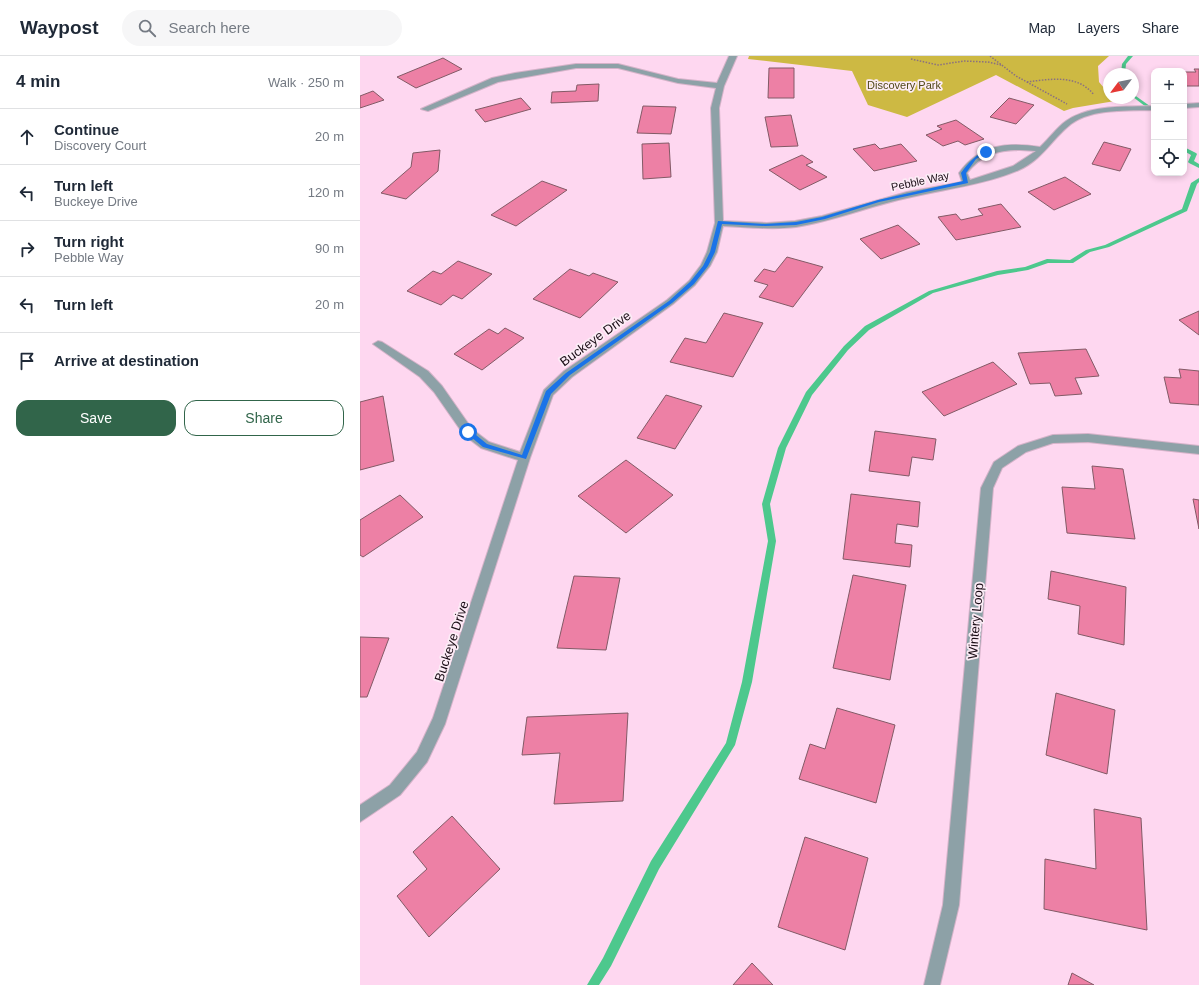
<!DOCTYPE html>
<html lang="en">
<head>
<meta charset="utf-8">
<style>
	body { margin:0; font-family:Helvetica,sans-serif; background:#f6f6f7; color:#1f2937 }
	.controls { position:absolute; right:12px; top:12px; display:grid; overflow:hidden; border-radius:8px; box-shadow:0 2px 6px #0003 }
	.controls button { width:36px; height:36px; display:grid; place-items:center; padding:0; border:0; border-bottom:1px solid #e0e1e3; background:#fff; color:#1f2937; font:20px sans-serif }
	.compass { position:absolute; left:743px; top:12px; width:36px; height:36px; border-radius:50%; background:#fff; box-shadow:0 2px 6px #0003; rotate:238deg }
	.stop { position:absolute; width:12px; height:12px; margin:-9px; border:3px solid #1a73e8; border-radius:50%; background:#fff }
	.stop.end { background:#1a73e8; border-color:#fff; box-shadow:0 1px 4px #0008 }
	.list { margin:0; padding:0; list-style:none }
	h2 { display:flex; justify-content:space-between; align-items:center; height:52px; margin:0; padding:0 16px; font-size:17px }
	h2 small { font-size:13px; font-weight:400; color:#747a83 }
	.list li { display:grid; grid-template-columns:26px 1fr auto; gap:12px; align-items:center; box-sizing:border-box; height:56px; padding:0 16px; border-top:1px solid #e0e1e3 }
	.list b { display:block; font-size:15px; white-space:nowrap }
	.list p { margin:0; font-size:13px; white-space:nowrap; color:#747a83 }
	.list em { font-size:13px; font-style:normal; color:#747a83 }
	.actions { display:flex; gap:8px; padding:12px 16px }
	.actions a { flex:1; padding:9px 0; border:1px solid #31654a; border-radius:12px; text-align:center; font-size:14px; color:#31654a }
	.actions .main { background:#31654a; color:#fff }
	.icon { flex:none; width:22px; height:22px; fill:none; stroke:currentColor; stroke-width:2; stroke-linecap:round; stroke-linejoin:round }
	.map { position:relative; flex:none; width:839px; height:929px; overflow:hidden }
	header { display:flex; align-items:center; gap:24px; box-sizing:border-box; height:56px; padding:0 20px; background:#fff; border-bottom:1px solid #e0e1e3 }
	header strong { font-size:19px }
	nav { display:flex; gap:22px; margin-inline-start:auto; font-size:14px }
	.search { width:280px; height:36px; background:#f6f6f7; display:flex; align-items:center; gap:10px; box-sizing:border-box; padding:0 14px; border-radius:22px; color:#747a83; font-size:15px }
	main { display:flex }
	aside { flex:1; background:#fff }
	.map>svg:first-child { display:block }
	.green { fill:#cdb943 }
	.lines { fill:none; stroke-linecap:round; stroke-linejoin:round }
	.stream { fill:#4dc88d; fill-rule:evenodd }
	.building { fill:#ed80a5; stroke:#825a66 }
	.minor-casing { stroke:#d5b3c9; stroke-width:2 }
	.path { stroke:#8a7081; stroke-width:1.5; stroke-dasharray:1.5 1.5; stroke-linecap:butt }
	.minor { fill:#8da1a7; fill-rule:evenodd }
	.route { fill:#1a73e8 }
	.labels { text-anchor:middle; stroke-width:3.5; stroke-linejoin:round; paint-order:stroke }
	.far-park-label { font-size:11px; fill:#514818; stroke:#fcecf6 }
	.far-street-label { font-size:11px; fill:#1b0e17; stroke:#fcecf6 }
	.street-label { font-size:13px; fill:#1b0e17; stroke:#fcecf6 }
</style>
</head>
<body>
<header>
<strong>Waypost</strong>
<div class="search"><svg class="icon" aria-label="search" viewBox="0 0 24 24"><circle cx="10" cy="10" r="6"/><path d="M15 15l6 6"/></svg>Search here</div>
<nav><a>Map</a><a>Layers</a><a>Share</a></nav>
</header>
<main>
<aside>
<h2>4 min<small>Walk · 250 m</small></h2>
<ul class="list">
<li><svg class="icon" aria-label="ahead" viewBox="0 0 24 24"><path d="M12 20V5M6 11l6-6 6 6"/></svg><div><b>Continue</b><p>Discovery Court</p></div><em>20 m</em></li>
<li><svg class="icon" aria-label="left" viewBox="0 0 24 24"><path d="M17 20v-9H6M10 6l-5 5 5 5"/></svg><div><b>Turn left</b><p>Buckeye Drive</p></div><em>120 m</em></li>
<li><svg class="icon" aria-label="right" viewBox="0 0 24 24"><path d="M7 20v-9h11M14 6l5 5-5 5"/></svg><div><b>Turn right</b><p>Pebble Way</p></div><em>90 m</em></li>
<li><svg class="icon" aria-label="left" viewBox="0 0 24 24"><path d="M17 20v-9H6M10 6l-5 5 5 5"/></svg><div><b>Turn left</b></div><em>20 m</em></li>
<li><svg class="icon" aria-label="arrive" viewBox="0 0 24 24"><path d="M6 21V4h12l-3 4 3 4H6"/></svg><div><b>Arrive at destination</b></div></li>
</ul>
<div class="actions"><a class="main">Save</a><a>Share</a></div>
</aside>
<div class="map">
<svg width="839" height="929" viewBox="0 0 839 929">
	<rect width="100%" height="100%" fill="#fed7f0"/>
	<polygon class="green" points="389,0 749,0 738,10 739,26 749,38 749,42 752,42 755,45 713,52 704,55 636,19 547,61 508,49 492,15 388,3"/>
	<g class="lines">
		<g class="stream">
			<polygon points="768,0 773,0 766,8 765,18 761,18 762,8"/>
			<polygon points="773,38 794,53 794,57 773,41"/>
			<polygon points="824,91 836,97 837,98 834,105 839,108 839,112 829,107 828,106 831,99 824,95"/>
			<polygon points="839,122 839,126 837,128 827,155 749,191 730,196 713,207 688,207 668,214 638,219 573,237 509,274 488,294 452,339 426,392 410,448 416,485 392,626 375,689 299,813 251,910 239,929 227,929 243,902 291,805 366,687 382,626 408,485 402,448 418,392 446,336 484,290 505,270 569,235 637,215 665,211 687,203 710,204 726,194 745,189 822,153 831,127"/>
		</g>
	</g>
	<g class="building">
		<polygon points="83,2 102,13 56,32 37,21"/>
		<polygon points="409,12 434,12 434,42 408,42"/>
		<polygon points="834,13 839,13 839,30 824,30 824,16 836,16"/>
		<polygon points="239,28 238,45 191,47 192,36 216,35 217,29"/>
		<polygon points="13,35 24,44 0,52 0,40"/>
		<polygon points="161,42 171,53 125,66 115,54"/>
		<polygon points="649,42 674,49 656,68 630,61"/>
		<polygon points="283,50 316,51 311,78 277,77"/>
		<polygon points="431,59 438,90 411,91 405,61"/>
		<polygon points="596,64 624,83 605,89 598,85 583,90 566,79 582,73 577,70"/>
		<polygon points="744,86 771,93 760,115 732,108"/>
		<polygon points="309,87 311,121 283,123 282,88"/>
		<polygon points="515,88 520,93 541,88 557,105 514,115 493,93"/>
		<polygon points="80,94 78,115 46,143 21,137 51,111 53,97"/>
		<polygon points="442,99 453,106 446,109 467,121 440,134 409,114"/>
		<polygon points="705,121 731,138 694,154 668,136"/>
		<polygon points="182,125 207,134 156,170 131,159"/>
		<polygon points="641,148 661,171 596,184 578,161 596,158 601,164 623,159 618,153"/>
		<polygon points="538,169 560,188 521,203 500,183"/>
		<polygon points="427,201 463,211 433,251 399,241 408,229 394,225 404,213 415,216"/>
		<polygon points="98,205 132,218 102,243 93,239 81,249 47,235 73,215 81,218"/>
		<polygon points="210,213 229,220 233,217 258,226 220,262 173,243"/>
		<polygon points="839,255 839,279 819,264"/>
		<polygon points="364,257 403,267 373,321 310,306 325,282 346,287"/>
		<polygon points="145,272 164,282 122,314 94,298 129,273 138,278"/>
		<polygon points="726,293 739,320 715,322 722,338 695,340 690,327 670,328 658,297"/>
		<polygon points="633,306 657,328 584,360 562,336"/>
		<polygon points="819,313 839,315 839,349 810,347 804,321 821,322"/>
		<polygon points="306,339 342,350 315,393 277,382"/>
		<polygon points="23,340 34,405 0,414 0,346"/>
		<polygon points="515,375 576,383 573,404 552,401 549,420 509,415"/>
		<polygon points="266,404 313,439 266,477 218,440"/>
		<polygon points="732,410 763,413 775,483 707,477 702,431 735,433"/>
		<polygon points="491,438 560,446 558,471 537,468 535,487 552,489 550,511 483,503"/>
		<polygon points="40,439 63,461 3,501 0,499 0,464"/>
		<polygon points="833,443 839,444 839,473"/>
		<polygon points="691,515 766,531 764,589 718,578 720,550 688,543"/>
		<polygon points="493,519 546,529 530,624 473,612"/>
		<polygon points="214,520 260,522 246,594 197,592"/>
		<polygon points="0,581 29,582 7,641 0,641"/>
		<polygon points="696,637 755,654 747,718 686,699"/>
		<polygon points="477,652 535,669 516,747 439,723 450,688 465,693"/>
		<polygon points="268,657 263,745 194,748 200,697 162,699 167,661"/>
		<polygon points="734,753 781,762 787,874 684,853 685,803 736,813"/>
		<polygon points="92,760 140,813 69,881 37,840 67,813 53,796"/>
		<polygon points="445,781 508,802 485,894 418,871"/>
		<polygon points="392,907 413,929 373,929"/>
		<polygon points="712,917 734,929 708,929"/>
	</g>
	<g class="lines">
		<g class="minor-casing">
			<g id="minor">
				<path d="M369,0H377L364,30L359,52L363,165L407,167L435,165L462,160L547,136L602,126L599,117C620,88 647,86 680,91C689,83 696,72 706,65C730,48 767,51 794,50V54C769,55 733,52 711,68C692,83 682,104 659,114C624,129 584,133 547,142C510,150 474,165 436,171C411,174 387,171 363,170L357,196L350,210L335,229L313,248L212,321L193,339L170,402L85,668L67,706L40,739L0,766V749L30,729L57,696L73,662L158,404L121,392L104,379L74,336L60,321L13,288L18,285L22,286L68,315L82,330L112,373L129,386L160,396L184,334L204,315L307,244L329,225L341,209L347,196L355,167L351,52L356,32L318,27L258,12H216L138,26L68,55L61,53L132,22L155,17L216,8H258L318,23L357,27ZM660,94L676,95L653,110L610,124L607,117C621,99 638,94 660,94Z"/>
				<polygon points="839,47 839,51 824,52 824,48"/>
				<polygon points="728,378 839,390 839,398 728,386 693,387 666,396 642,412 633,432 599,849 580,929 564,929 583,849 621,432 634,406 658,390 693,379"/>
			</g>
		</g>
		<g class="path">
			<polyline points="630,0 656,20 707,48"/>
			<polyline points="551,3 578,9 604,5 628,6 641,9"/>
			<path d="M667,26C690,23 718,18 734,39"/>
		</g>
		<use href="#minor" class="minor"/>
	</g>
	<path class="route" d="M624,95L628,96L616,103L606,117L608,127L519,146L465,163L436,169L405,170L362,168L355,196L348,210L334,228L312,247L210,319L191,338L166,403L123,391L105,376L110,374L127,388L162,399L186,335L206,317L309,245L330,226L343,210L350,196L358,165L405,168L436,166L462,161L518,144L603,125L601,117C608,107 614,101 624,95Z"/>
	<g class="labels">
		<g class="far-park-label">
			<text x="544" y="33">Discovery Park</text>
		</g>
		<g class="far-street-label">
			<text transform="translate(560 125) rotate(-12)" y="4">Pebble Way</text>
		</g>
		<g class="street-label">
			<text transform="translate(235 282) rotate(-36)" y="5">Buckeye Drive</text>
			<text transform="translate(615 565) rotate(-85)" y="5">Wintery Loop</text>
			<text transform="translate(91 585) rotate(-72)" y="5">Buckeye Drive</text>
		</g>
	</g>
</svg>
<div class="controls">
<button>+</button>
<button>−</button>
<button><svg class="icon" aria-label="locate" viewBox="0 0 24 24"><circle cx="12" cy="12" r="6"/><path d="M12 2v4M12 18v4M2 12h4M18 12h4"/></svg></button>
</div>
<svg class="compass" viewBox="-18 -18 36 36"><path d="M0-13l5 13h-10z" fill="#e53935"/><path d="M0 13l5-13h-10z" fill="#747a83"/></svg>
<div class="stop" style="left:108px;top:376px"></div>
<div class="stop end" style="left:626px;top:96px"></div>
</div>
</main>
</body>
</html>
